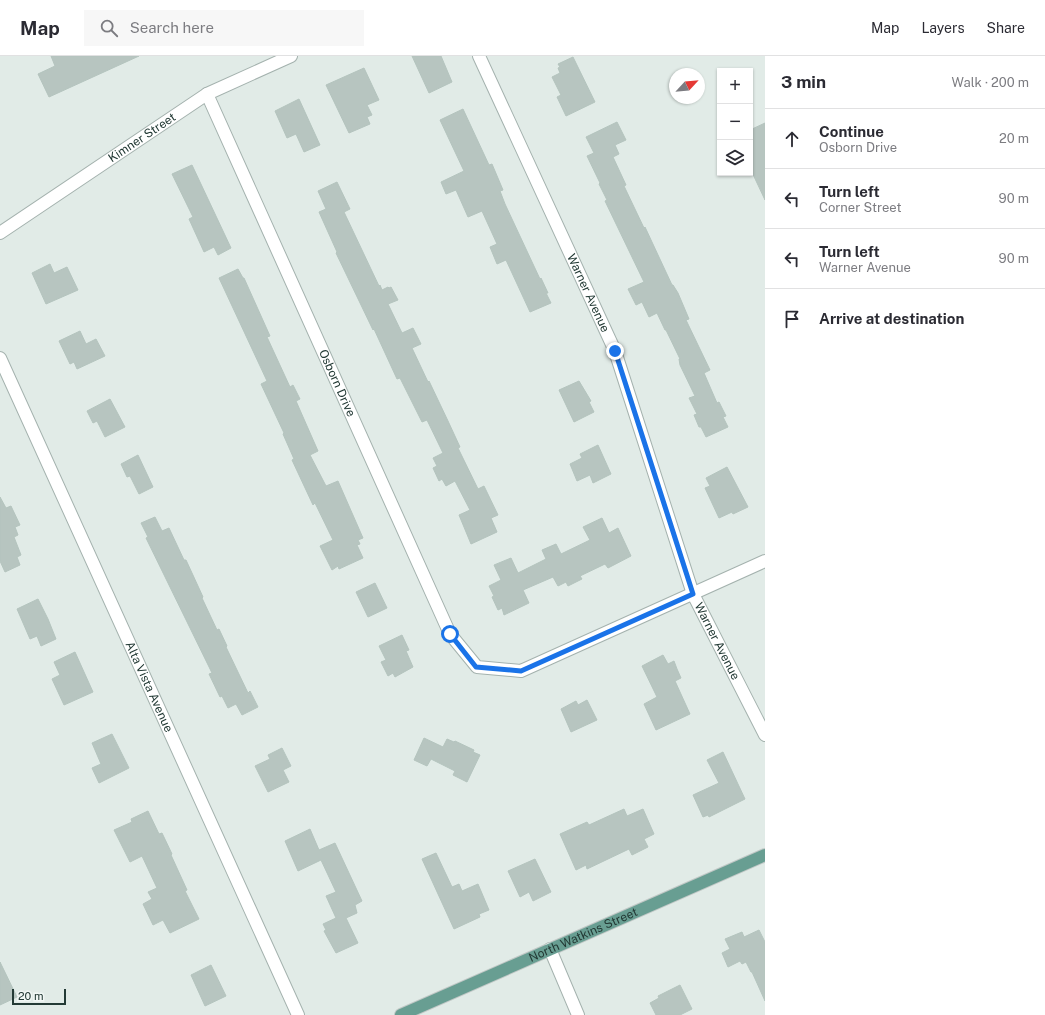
<!DOCTYPE html>
<html lang="en">
<head>
<meta charset="utf-8">
<style>
	body { margin:0; font-family:"Public Sans",sans-serif; background:#f7f7f7; color:#2b2b33 }
	.controls { position:absolute; right:12px; top:12px; display:grid; overflow:hidden; border-radius:0px; box-shadow:0 1px 3px #0004 }
	.controls button { width:36px; height:36px; display:grid; place-items:center; padding:0; border:0; border-bottom:1px solid #e1e1e2; background:#fff; color:#2b2b33; font:20px sans-serif }
	.compass { position:absolute; left:669px; top:12px; width:36px; height:36px; border-radius:50%; background:#fff; box-shadow:0 1px 3px #0004; rotate:64deg }
	.scale { position:absolute; left:12px; bottom:10px; width:54px; box-sizing:border-box; padding-left:4px; border:2px solid #233a35; border-top:0; font-size:11px; line-height:14px; white-space:nowrap; color:#233a35; -webkit-text-stroke:3px #f1f7f5; paint-order:stroke }
	.stop { position:absolute; width:12px; height:12px; margin:-9px; border:3px solid #1a73e8; border-radius:50%; background:#fff }
	.stop.end { background:#1a73e8; border-color:#fff; box-shadow:0 1px 4px #0008 }
	.list { margin:0; padding:0; list-style:none }
	h2 { display:flex; justify-content:space-between; align-items:center; height:52px; margin:0; padding:0 16px; font-size:17px }
	h2 small { font-size:13px; font-weight:400; color:#7c7c81 }
	.list li { display:grid; grid-template-columns:26px 1fr auto; gap:12px; align-items:center; box-sizing:border-box; height:60px; padding:0 16px; border-top:1px solid #e1e1e2 }
	.list b { display:block; font-size:15px; white-space:nowrap }
	.list p { margin:0; font-size:13px; white-space:nowrap; color:#7c7c81 }
	.list em { font-size:13px; font-style:normal; color:#7c7c81 }
	.icon { flex:none; width:22px; height:22px; fill:none; stroke:currentColor; stroke-width:2; stroke-linecap:round; stroke-linejoin:round }
	.map { position:relative; flex:none; width:765px; height:959px; overflow:hidden }
	header { display:flex; align-items:center; gap:24px; box-sizing:border-box; height:56px; padding:0 20px; background:#fff; border-bottom:1px solid #e1e1e2 }
	header strong { font-size:19px }
	nav { display:flex; gap:22px; margin-inline-start:auto; font-size:14px }
	.search { width:280px; height:36px; background:#f7f7f7; display:flex; align-items:center; gap:10px; box-sizing:border-box; padding:0 14px; border-radius:0px; color:#7c7c81; font-size:15px }
	main { display:flex }
	aside { flex:1; background:#fff }
	.map>svg:first-child { display:block }
	.building { fill:#b7c5c0; stroke:#b4c4be }
	.lines { fill:none; stroke-linecap:round; stroke-linejoin:round }
	.minor-casing { stroke:#a4b2ae; stroke-width:14 }
	.major-casing { stroke:#c1c8c6; stroke-width:14 }
	.minor { stroke:#fff; stroke-width:12 }
	.major { stroke:#689e92; stroke-width:12 }
	.route { stroke:#1a73e8; stroke-width:5 }
	.labels { text-anchor:middle; stroke-width:4; stroke-linejoin:round; paint-order:stroke }
	.street-label { font-size:12px; fill:#233a35; stroke:#f1f7f5 }
</style>
</head>
<body>
<header>
<strong>Map</strong>
<div class="search"><svg class="icon" aria-label="search" viewBox="0 0 24 24"><circle cx="10" cy="10" r="6"/><path d="M15 15l6 6"/></svg>Search here</div>
<nav><a>Map</a><a>Layers</a><a>Share</a></nav>
</header>
<main>
<div class="map">
<svg width="765" height="959" viewBox="0 0 765 959">
	<rect width="100%" height="100%" fill="#e1ebe7"/>
	<g class="building">
		<polygon points="51,0 139,0 49,41 38,18 55,10"/>
		<polygon points="412,0 441,0 452,26 429,37"/>
		<polygon points="573,1 595,46 566,60 557,41 561,39 552,21 560,17 558,12 560,11 558,8"/>
		<polygon points="364,12 379,44 367,49 372,59 367,61 370,68 349,77 326,29"/>
		<polygon points="299,43 320,89 304,96 296,78 287,82 275,55"/>
		<polygon points="463,53 489,109 492,108 503,134 500,135 505,148 540,223 541,222 548,237 546,237 551,247 530,256 506,204 497,208 490,191 497,188 482,155 468,161 456,134 446,138 441,126 464,115 440,64"/>
		<polygon points="617,66 626,84 615,89 619,98 613,101 626,129 624,130 644,172 645,171 672,229 673,229 678,237 689,263 686,264 710,314 704,317 717,347 719,346 726,360 723,361 728,371 706,381 701,371 699,371 694,359 697,358 689,342 695,340 680,309 679,303 680,303 666,274 665,274 657,257 649,261 642,246 636,249 628,233 644,226 605,145 607,144 599,128 600,127 587,100 594,97 586,81"/>
		<polygon points="765,67 765,144 750,112 750,74"/>
		<polygon points="192,109 231,192 218,199 214,191 204,196 189,163 193,161 172,118"/>
		<polygon points="337,126 350,153 344,156 379,230 380,229 382,234 388,231 389,232 391,231 398,244 388,248 402,277 413,272 421,288 412,292 428,326 429,325 448,365 460,391 458,392 478,433 484,430 498,459 491,462 497,476 471,488 459,459 470,454 455,425 446,430 442,423 439,425 433,412 437,410 433,402 443,397 427,364 422,366 400,322 397,323 374,273 373,274 336,197 337,196 319,156 326,153 318,135"/>
		<polygon points="50,208 54,217 67,211 78,234 46,248 32,217"/>
		<polygon points="238,213 243,222 244,222 270,280 267,281 290,331 293,329 300,343 296,345 318,395 310,399 326,430 338,425 363,482 358,484 360,488 357,489 363,502 339,513 338,510 332,514 320,490 333,484 315,447 313,449 292,404 294,403 283,378 284,377 261,328 267,325 219,222"/>
		<polygon points="80,275 86,288 96,283 105,300 77,313 74,306 70,308 59,285"/>
		<polygon points="579,325 591,345 589,346 594,356 574,366 559,334"/>
		<polygon points="110,343 125,371 105,381 97,365 93,367 87,355"/>
		<polygon points="598,389 611,418 593,427 590,419 577,425 570,408 582,402 580,398"/>
		<polygon points="138,399 153,431 139,438 130,420 127,421 121,408"/>
		<polygon points="727,411 748,451 733,458 732,456 719,462 705,432 710,430 706,422"/>
		<polygon points="0,441 6,452 11,450 20,469 15,471 18,479 14,481 21,499 17,501 20,509 5,516 0,505"/>
		<polygon points="155,461 162,475 169,472 184,504 186,504 192,517 203,541 202,542 217,574 219,573 227,590 226,591 248,637 250,635 258,651 242,659 236,648 228,652 222,640 220,641 209,618 212,617 146,482 148,481 141,467"/>
		<polygon points="602,462 609,477 618,472 631,500 608,512 605,508 580,520 582,523 568,530 566,526 558,530 553,521 523,534 529,547 504,559 502,552 498,554 492,541 494,540 489,530 501,524 494,509 511,502 518,517 546,503 542,494 556,488 561,498 590,484 583,471"/>
		<polygon points="375,527 387,552 368,561 356,536"/>
		<polygon points="38,543 48,563 56,583 41,590 37,580 30,583 17,553"/>
		<polygon points="402,579 409,594 406,595 413,611 395,621 393,617 388,620 381,606 386,604 379,590"/>
		<polygon points="75,596 93,636 64,649 52,623 60,619 54,606"/>
		<polygon points="663,599 668,608 674,605 677,613 681,622 675,625 690,658 656,674 644,648 657,641 642,610"/>
		<polygon points="587,644 597,664 571,676 561,653 576,645 578,649"/>
		<polygon points="112,678 129,712 99,727 92,712 101,708 92,687"/>
		<polygon points="424,682 443,691 447,683 454,686 455,685 474,694 473,696 480,699 467,726 453,719 455,715 431,703 427,710 414,704"/>
		<polygon points="282,692 291,710 283,714 289,726 268,736 255,710 270,703 268,699"/>
		<polygon points="723,696 745,743 709,761 708,759 703,761 693,739 719,727 707,704"/>
		<polygon points="624,753 627,760 643,753 654,778 644,783 648,791 632,799 629,793 587,813 586,809 576,814 560,778 587,766 589,769"/>
		<polygon points="148,755 159,778 162,777 172,798 171,799 187,834 185,835 199,863 170,877 163,864 153,869 143,848 152,843 148,836 157,832 142,800 130,806 114,774 132,766 131,763"/>
		<polygon points="310,773 319,794 335,787 362,845 355,849 357,857 346,862 358,887 336,897 324,875 326,874 323,868 336,862 326,840 336,836 321,804 298,815 285,785"/>
		<polygon points="436,797 452,831 459,828 462,835 478,828 489,854 479,858 480,861 454,873 422,803"/>
		<polygon points="535,803 551,836 533,845 529,836 520,841 508,815"/>
		<polygon points="759,874 765,886 765,945 752,916 751,916 746,906 742,908 740,905 728,911 722,897 730,893 725,883 742,876 744,881"/>
		<polygon points="0,906 17,941 0,949"/>
		<polygon points="211,909 226,940 205,950 191,919"/>
		<polygon points="680,929 692,953 680,959 656,959 650,947 659,942 658,940"/>
	</g>
	<g class="lines">
		<g class="minor-casing">
			<g id="minor">
				<path id="s1" d="M479,0L615,295L693,538L765,679"/>
				<path id="s2" d="M207,38L450,578L477,611L521,615L765,505"/>
				<path id="s3" d="M0,177L207,38L291,0"/>
				<path id="s4" d="M0,302L298,959"/>
				<polyline points="550,893 578,959"/>
			</g>
		</g>
		<g class="major-casing">
			<g id="major">
				<path id="s5" d="M401,959L765,799"/>
			</g>
		</g>
		<use href="#minor" class="minor"/>
		<use href="#major" class="major"/>
	</g>
	<g class="lines">
		<polyline class="route" points="450,578 476,611 521,615 693,538 615,295"/>
	</g>
	<g class="labels">
		<g class="street-label">
			<text dy="4" stroke="none"><textPath href="#s3" startOffset="171">Kimner Street</textPath></text>
			<text dy="4" stroke="none"><textPath href="#s1" startOffset="261">Warner Avenue</textPath></text>
			<text dy="4" stroke="none"><textPath href="#s2" startOffset="317">Osborn Drive</textPath></text>
			<text dy="4" stroke="none"><textPath href="#s1" startOffset="633">Warner Avenue</textPath></text>
			<text dy="4" stroke="none"><textPath href="#s4" startOffset="361">Alta Vista Avenue</textPath></text>
			<text dy="4" stroke="none"><textPath href="#s5" startOffset="199">North Watkins Street</textPath></text>
		</g>
	</g>
</svg>
<div class="controls">
<button>+</button>
<button>−</button>
<button><svg class="icon" aria-label="layers" viewBox="0 0 24 24"><path d="M12 4l9 5-9 5-9-5zM3 14l9 5 9-5"/></svg></button>
</div>
<svg class="compass" viewBox="-18 -18 36 36"><path d="M0-13l5 13h-10z" fill="#e53935"/><path d="M0 13l5-13h-10z" fill="#7c7c81"/></svg>
<div class="scale">20 m</div>
<div class="stop" style="left:450px;top:578px"></div>
<div class="stop end" style="left:615px;top:295px"></div>
</div>
<aside>
<h2>3 min<small>Walk · 200 m</small></h2>
<ul class="list">
<li><svg class="icon" aria-label="ahead" viewBox="0 0 24 24"><path d="M12 20V5M6 11l6-6 6 6"/></svg><div><b>Continue</b><p>Osborn Drive</p></div><em>20 m</em></li>
<li><svg class="icon" aria-label="left" viewBox="0 0 24 24"><path d="M17 20v-9H6M10 6l-5 5 5 5"/></svg><div><b>Turn left</b><p>Corner Street</p></div><em>90 m</em></li>
<li><svg class="icon" aria-label="left" viewBox="0 0 24 24"><path d="M17 20v-9H6M10 6l-5 5 5 5"/></svg><div><b>Turn left</b><p>Warner Avenue</p></div><em>90 m</em></li>
<li><svg class="icon" aria-label="arrive" viewBox="0 0 24 24"><path d="M6 21V4h12l-3 4 3 4H6"/></svg><div><b>Arrive at destination</b></div></li>
</ul>
</aside>
</main>
</body>
</html>
